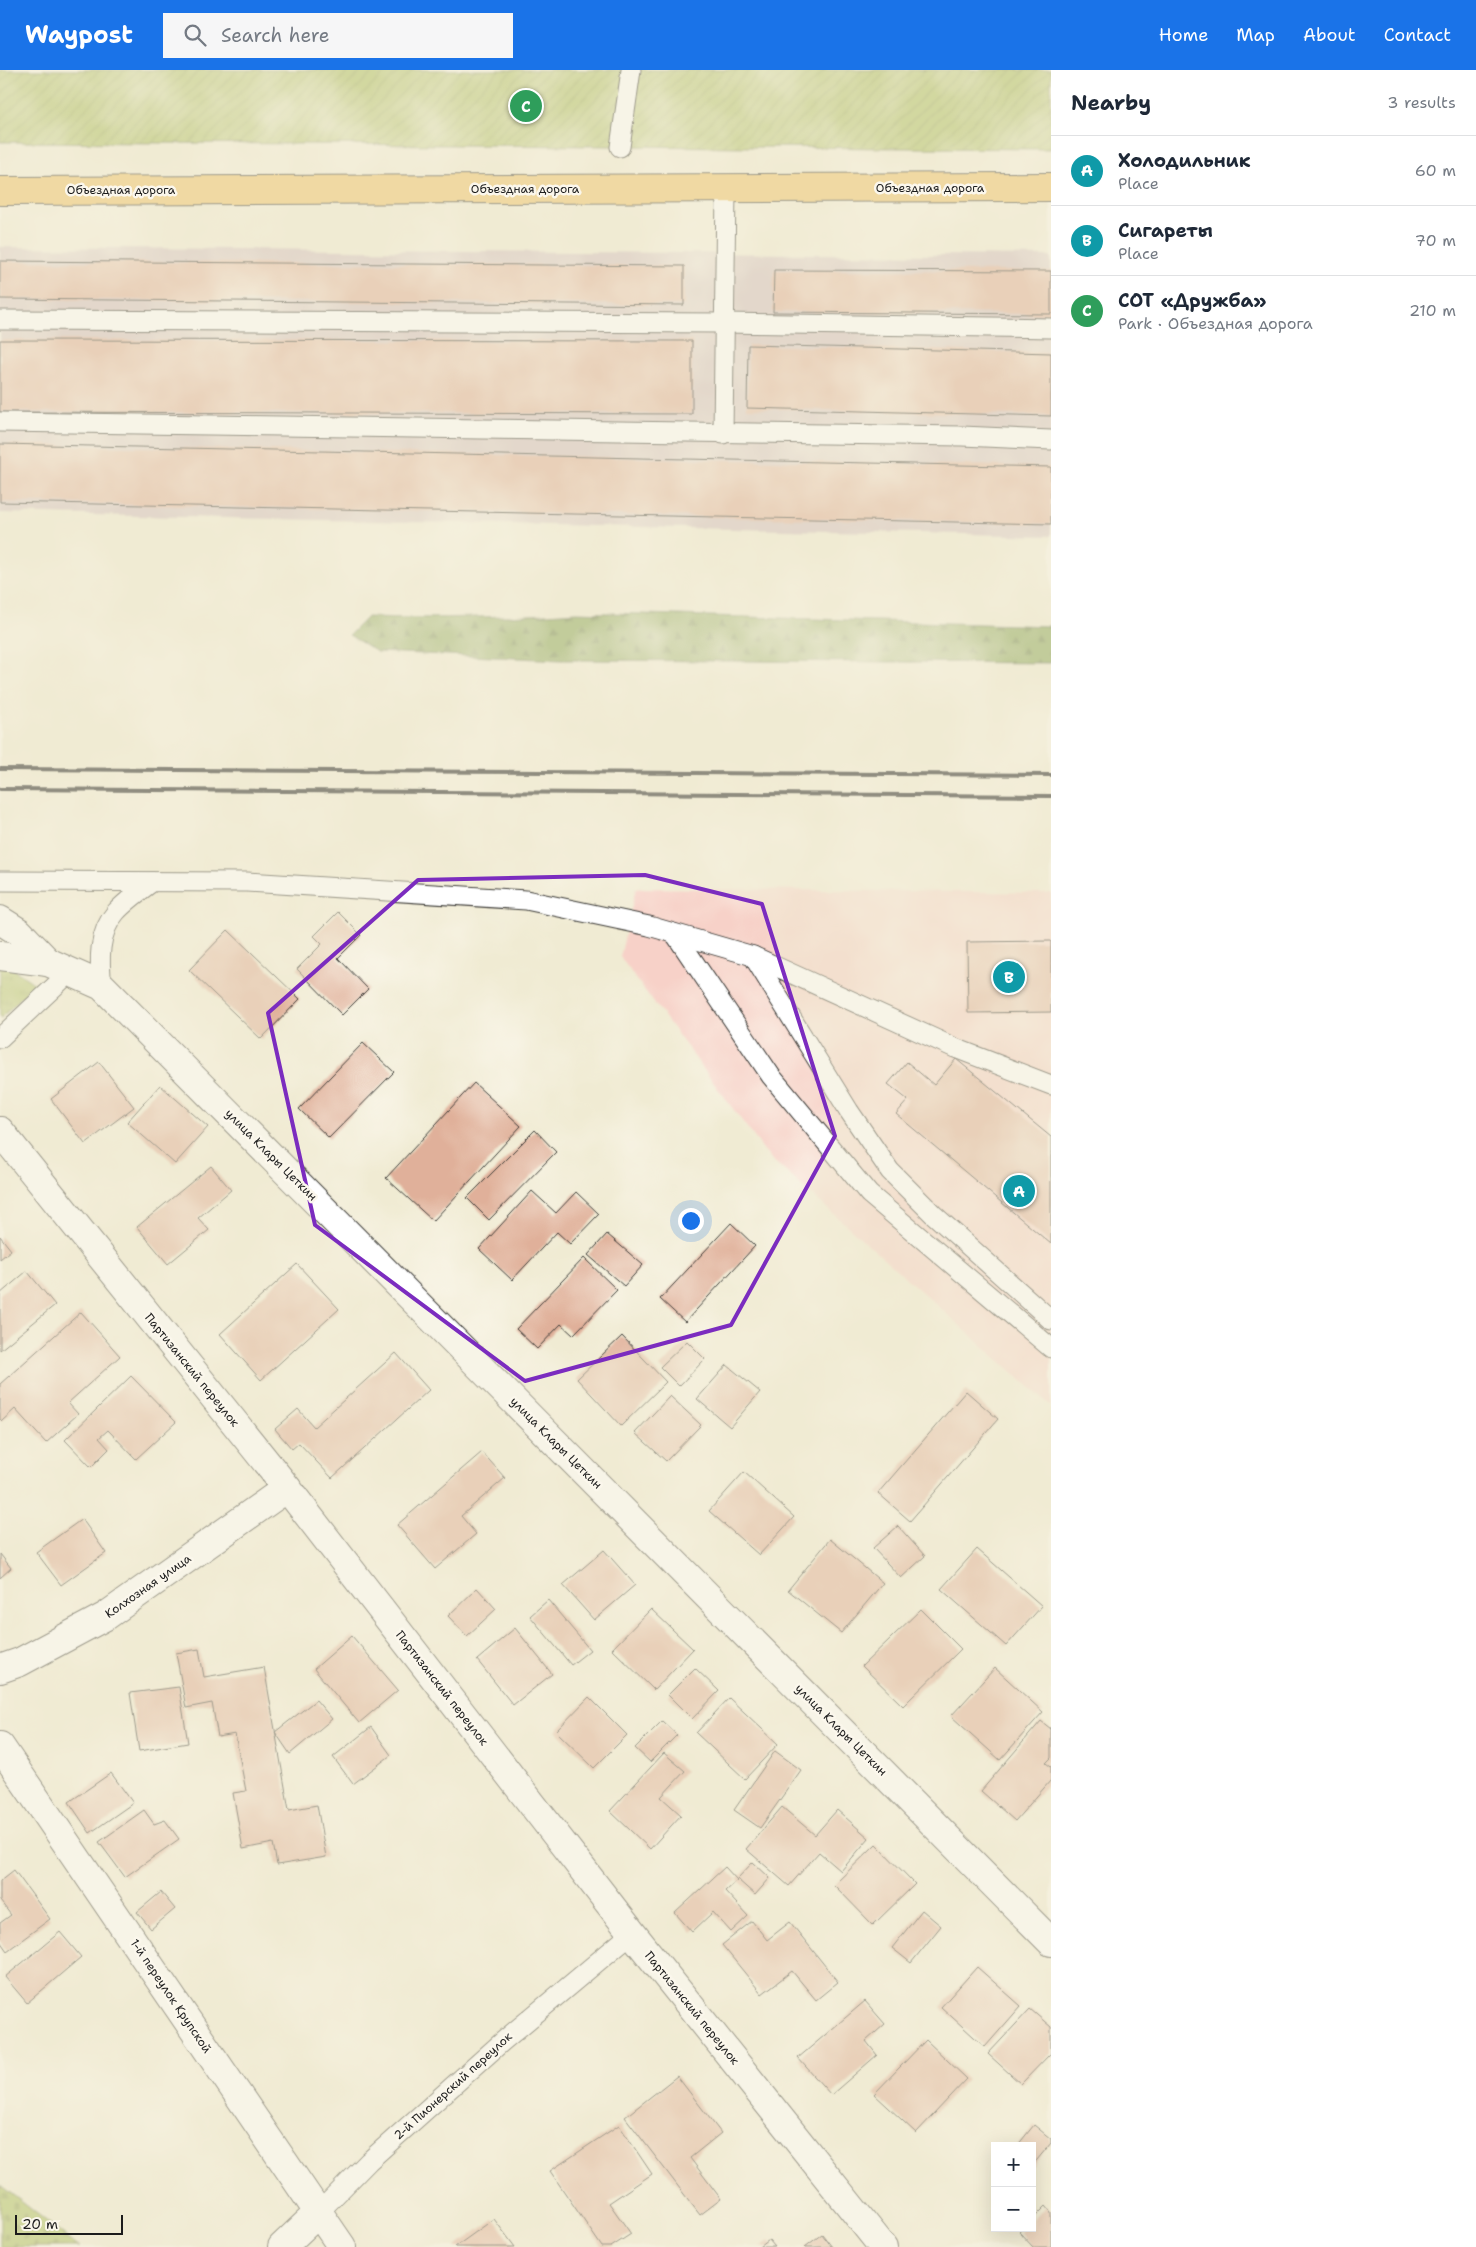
<!DOCTYPE html>
<html lang="en">
<head>
<meta charset="utf-8">
<style>
	body { margin:0; font-family:"Shantell Sans",sans-serif; background:#f6f6f7; color:#1f2937 }
	.controls { position:absolute; right:15px; bottom:15px; display:grid; overflow:hidden; border-radius:0px; box-shadow:0 5px 20px #0002 }
	.controls button { width:45px; height:45px; display:grid; place-items:center; padding:0; border:0; border-bottom:1px solid #e0e1e3; background:#fff; color:#1f2937; font:25px sans-serif }
	.scale { position:absolute; left:15px; bottom:12px; width:108px; box-sizing:border-box; padding-left:5px; border:2px solid #1c1c1c; border-top:0; font-size:14px; line-height:18px; white-space:nowrap; color:#1c1c1c; -webkit-text-stroke:4px #fbf7ec; paint-order:stroke }
	.you { position:absolute; left:690px; top:1150px; width:18px; height:18px; margin:-12px; border:4px solid #fff; border-radius:50%; background:#1a73e8; box-shadow:0 0 0 8px #1a73e833 }
	.badge { display:grid; place-items:center; width:32px; height:32px; border-radius:50%; background:#1a73e8; color:#fff; font-size:16px; font-weight:700 }
	.pin { position:absolute; translate:-50% -50%; border:2px solid #fff; box-shadow:0 1px 5px #0006 }
	.list { margin:0; padding:0; list-style:none }
	h2 { display:flex; justify-content:space-between; align-items:center; height:65px; margin:0; padding:0 20px; font-size:21px }
	h2 small { font-size:16px; font-weight:400; color:#747a83 }
	.list li { display:grid; grid-template-columns:32px 1fr auto; gap:15px; align-items:center; box-sizing:border-box; height:70px; padding:0 20px; border-top:1px solid #e0e1e3 }
	.list b { display:block; font-size:19px; white-space:nowrap }
	.list p { margin:0; font-size:16px; white-space:nowrap; color:#747a83 }
	.list em { font-size:16px; font-style:normal; color:#747a83 }
	.icon { flex:none; width:28px; height:28px; fill:none; stroke:currentColor; stroke-width:2; stroke-linecap:round; stroke-linejoin:round }
	.map { position:relative; flex:none; width:1051px; height:2177px; overflow:hidden }
	header { display:flex; align-items:center; gap:30px; box-sizing:border-box; height:70px; padding:0 25px; background:#1a73e8; color:#fff }
	header strong { font-size:24px }
	nav { display:flex; gap:28px; margin-inline-start:auto; font-size:18px }
	.search { width:350px; height:45px; background:#f6f6f7; display:flex; align-items:center; gap:12px; box-sizing:border-box; padding:0 18px; border-radius:0px; color:#747a83; font-size:19px }
	main { display:flex }
	aside { flex:1; background:#fff }
	.map>svg:first-child { display:block }
	.built { fill:#f7d1c8 }
	.industrial { fill:#d2bfc0 }
	.grass { fill:url(#grass-tufts); stroke:#656e40 }
	.forest { fill:url(#forest-firs); stroke:#53613a }
	.cemetery { fill:url(#cemetery-stones); stroke:#656e40 }
	.garden { fill:url(#garden-furrows); stroke:#656e40 }
	.building { fill:#e0b09a }
	.lines { fill:none; stroke-linecap:round; stroke-linejoin:round }
	.lane-casing { stroke:#3c3b37; stroke-width:21 }
	.street-casing { stroke:#3c3b37; stroke-width:30 }
	.primary-casing { stroke:#3c3b37; stroke-width:30 }
	.lane { stroke:#fff; stroke-width:19 }
	.street { stroke:#fff; stroke-width:28 }
	.primary { stroke:#efc469; stroke-width:28 }
	.rail { stroke:#1c1c1c; stroke-width:4 }
	.marked { fill:none; stroke:#7b2cbf; stroke-width:4; stroke-linejoin:round }
	.labels { text-anchor:middle; stroke-width:5; stroke-linejoin:round; paint-order:stroke }
	.street-label { font-size:12px; fill:#1c1c1c; stroke:#fbf7ec }
</style>
</head>
<body>
<header>
<strong>Waypost</strong>
<div class="search"><svg class="icon" aria-label="search" viewBox="0 0 24 24"><circle cx="10" cy="10" r="6"/><path d="M15 15l6 6"/></svg>Search here</div>
<nav><a>Home</a><a>Map</a><a>About</a><a>Contact</a></nav>
</header>
<main>
<div class="map">
<svg width="1051" height="2177" viewBox="0 0 1051 2177">
	<defs>
		<pattern id="grass-tufts" width="24" height="20" patternUnits="userSpaceOnUse" patternTransform="scale(1.25)"><rect width="24" height="20" fill="#aec063"/><path d="M3 7l-1-3M5 7V3M7 7l1-3M15 17l-1-3M17 17v-4M19 17l1-3" fill="none" stroke="#95a455"/></pattern>
		<pattern id="forest-firs" width="22" height="20" patternUnits="userSpaceOnUse" patternTransform="scale(1.25)"><rect width="22" height="20" fill="#8aa659"/><path d="M5 1l3.5 6h-7zM16 11l3.5 6h-7z" fill="#708649"/></pattern>
		<pattern id="cemetery-stones" width="16" height="16" patternUnits="userSpaceOnUse" patternTransform="scale(1.25)"><rect width="16" height="16" fill="#aec063"/><path d="M2 7V4a2 2 0 0 1 4 0v3zM10 15v-3a2 2 0 0 1 4 0v3z" fill="#95a455"/></pattern>
		<pattern id="garden-furrows" width="10" height="10" patternUnits="userSpaceOnUse" patternTransform="scale(1.25)"><rect width="10" height="10" fill="#aec063"/><path d="M-1 1l2-2M0 10L10 0M9 11l2-2" fill="none" stroke="#95a455"/></pattern>
	</defs>
	<rect width="100%" height="100%" fill="#fbf7ec"/>
	<filter id="ink" filterUnits="userSpaceOnUse"><feTurbulence type="fractalNoise" baseFrequency=".02" numOctaves="2"/><feDisplacementMap in="SourceGraphic" scale="10" xChannelSelector="R" yChannelSelector="G"/><feConvolveMatrix kernelMatrix="1 2 1 2 8 2 1 2 1" color-interpolation-filters="sRGB"/></filter>
	<filter id="wash" filterUnits="userSpaceOnUse"><feTurbulence type="fractalNoise" baseFrequency=".0096" numOctaves="4" result="noise"/><feDisplacementMap in="SourceGraphic" scale="20" xChannelSelector="R" yChannelSelector="G"/><feGaussianBlur stdDeviation="1.12" result="paint"/><feColorMatrix in="noise" values="0 0 0 0 0 0 0 0 0 0 0 0 0 0 0 0 0 1.4 0 .05"/><feComposite in="paint" operator="in"/></filter>
	<g filter="url(#wash)">
		<rect width="100%" height="100%" fill="#f0ebd3"/>
		<polygon class="built" points="636,818 1051,823 1051,1336 769,1087 620,887"/>
		<polygon class="industrial" points="0,177 1051,186 1051,466 0,443"/>
		<polygon class="grass" points="0,890 35,914 0,949"/>
		<path class="forest" d="M576,542L1051,556V593L561,590L377,582L349,565L367,547C437,549 506,547 576,542Z"/>
		<polygon class="cemetery" points="0,2115 80,2177 0,2177"/>
		<polygon class="garden" points="0,0 1051,0 1051,79 0,72"/>
		<g id="blocks">
			<g class="building">
				<polygon points="0,191 684,196 684,235 0,229"/>
				<polygon points="774,200 1051,201 1051,244 773,242"/>
				<polygon points="0,270 692,271 692,344 0,342"/>
				<polygon points="748,275 1051,283 1051,346 747,338"/>
				<polygon points="0,374 1051,397 1051,454 0,432"/>
				<polygon points="338,842 361,865 338,888 368,919 342,945 297,899 322,874 314,866"/>
				<polygon points="228,860 300,929 261,969 189,900"/>
				<polygon points="1051,871 1051,942 968,943 967,872"/>
				<polygon points="363,973 394,1002 329,1068 299,1039"/>
				<polygon points="956,989 1051,1067 1051,1174 896,1044 908,1030 888,1014 907,992 934,1015"/>
				<polygon points="99,992 134,1037 85,1074 51,1029"/>
				<polygon points="474,1013 521,1056 433,1151 386,1108"/>
				<polygon points="160,1015 208,1057 175,1094 127,1052"/>
				<polygon points="535,1060 556,1082 489,1150 467,1128"/>
				<polygon points="211,1096 231,1120 198,1148 209,1160 168,1194 137,1157"/>
				<polygon points="532,1121 556,1143 576,1122 599,1144 570,1174 557,1162 512,1210 479,1179"/>
				<polygon points="731,1153 755,1176 685,1252 660,1229"/>
				<polygon points="607,1164 643,1195 624,1216 588,1185"/>
				<polygon points="0,1166 11,1180 0,1189"/>
				<polygon points="584,1188 617,1220 573,1265 561,1254 537,1279 516,1259"/>
				<polygon points="297,1194 339,1239 261,1310 220,1264"/>
				<polygon points="27,1201 55,1235 0,1280 0,1224"/>
				<polygon points="81,1242 120,1286 68,1333 78,1344 46,1373 15,1339 2,1351 0,1349 0,1314"/>
				<polygon points="622,1266 666,1312 621,1356 577,1309"/>
				<polygon points="687,1271 705,1289 679,1316 660,1297"/>
				<polygon points="396,1283 429,1320 332,1408 299,1373 292,1379 275,1359 298,1339 314,1357"/>
				<polygon points="727,1295 760,1322 730,1357 697,1329"/>
				<polygon points="131,1306 176,1352 136,1389 108,1360 99,1368 109,1379 91,1397 65,1370"/>
				<polygon points="966,1321 998,1349 910,1451 878,1423"/>
				<polygon points="670,1326 701,1355 666,1391 635,1363"/>
				<polygon points="482,1382 505,1408 461,1446 476,1464 435,1499 397,1455"/>
				<polygon points="744,1402 794,1447 759,1485 709,1441"/>
				<polygon points="82,1449 106,1483 61,1515 36,1482"/>
				<polygon points="898,1456 925,1486 901,1508 873,1478"/>
				<polygon points="830,1469 883,1513 841,1563 788,1520"/>
				<polygon points="977,1479 1042,1536 1006,1576 941,1519"/>
				<polygon points="604,1480 635,1515 594,1550 563,1515"/>
				<polygon points="0,1484 11,1498 0,1508"/>
				<polygon points="477,1518 496,1539 467,1566 448,1546"/>
				<polygon points="548,1530 590,1580 571,1595 530,1546"/>
				<polygon points="651,1539 693,1579 654,1620 612,1579"/>
				<polygon points="921,1539 961,1579 903,1636 862,1596"/>
				<polygon points="515,1558 552,1604 513,1635 477,1590"/>
				<polygon points="352,1566 398,1620 359,1653 314,1599"/>
				<polygon points="199,1579 204,1607 264,1597 289,1740 317,1735 326,1787 277,1795 273,1773 243,1779 233,1723 246,1721 235,1664 218,1667 212,1633 186,1638 176,1583"/>
				<polygon points="695,1598 719,1621 692,1649 668,1625"/>
				<polygon points="995,1598 1043,1642 1000,1690 951,1646"/>
				<polygon points="179,1617 188,1673 139,1681 130,1623"/>
				<polygon points="589,1627 627,1665 594,1698 556,1661"/>
				<polygon points="729,1628 778,1674 745,1709 696,1663"/>
				<polygon points="316,1630 332,1649 290,1684 275,1662"/>
				<polygon points="662,1651 677,1665 650,1692 635,1678"/>
				<polygon points="1041,1651 1051,1659 1051,1688 1046,1693 1051,1697 1051,1710 1015,1751 981,1721"/>
				<polygon points="371,1657 391,1685 353,1714 333,1687"/>
				<polygon points="775,1681 801,1700 760,1758 734,1740"/>
				<polygon points="664,1683 685,1701 661,1727 681,1745 650,1779 610,1741"/>
				<polygon points="111,1703 133,1733 90,1763 69,1732"/>
				<polygon points="782,1737 815,1765 837,1740 869,1768 841,1801 819,1782 789,1816 746,1779"/>
				<polygon points="144,1740 154,1754 165,1750 179,1769 125,1807 99,1772"/>
				<polygon points="876,1774 915,1814 873,1855 834,1815"/>
				<polygon points="753,1792 770,1808 755,1825 737,1809"/>
				<polygon points="725,1797 737,1810 725,1821 748,1846 731,1862 713,1842 692,1862 675,1843"/>
				<polygon points="14,1800 50,1849 7,1881 0,1871 0,1853 11,1845 0,1831 0,1811"/>
				<polygon points="161,1822 175,1839 151,1859 137,1842"/>
				<polygon points="922,1840 941,1856 911,1893 892,1878"/>
				<polygon points="752,1851 767,1870 790,1852 838,1912 816,1930 792,1901 762,1924 722,1875"/>
				<polygon points="60,1862 81,1887 27,1933 5,1907"/>
				<polygon points="977,1897 1021,1936 985,1977 941,1937"/>
				<polygon points="865,1931 885,1954 866,1971 877,1985 831,2025 798,1988"/>
				<polygon points="1030,1939 1051,1957 1051,1983 1021,2014 988,1984"/>
				<polygon points="926,1970 967,2009 916,2063 874,2024"/>
				<polygon points="677,2006 721,2063 690,2088 721,2129 700,2145 625,2047"/>
				<polygon points="619,2055 652,2104 609,2133 631,2164 611,2177 602,2177 550,2101"/>
				<polygon points="1034,2055 1051,2069 1051,2073 1032,2096 1032,2076 1017,2076"/>
				<polygon points="1046,2136 1051,2142 1051,2177 1033,2177 1019,2162 1023,2158 1032,2158 1032,2150"/>
				<polygon points="494,2149 515,2177 455,2177"/>
				<polygon points="822,2164 832,2177 805,2177"/>
				<polygon points="769,2170 775,2177 760,2177"/>
			</g>
		</g>
	</g>
	<g filter="url(#ink)">
		<use href="#blocks" fill-opacity="0" stroke="#3c3b37" stroke-width="1"/>
		<g class="lines">
			<g class="lane-casing">
				<g id="lane">
					<polyline points="620,77 631,0"/>
					<polyline points="0,250 725,253 1051,258"/>
					<polyline points="0,352 962,366 1051,370"/>
					<polyline points="723,364 726,118"/>
					<polyline points="0,811 247,812 526,830 649,856 753,886 955,978 1051,1015"/>
					<polyline points="675,864 771,1006 869,1124 1051,1278"/>
					<polyline points="753,886 849,1041 890,1101 933,1144 1051,1250"/>
					<path d="M102,916C99,890 98,863 116,842C126,831 140,821 152,812"/>
					<polyline points="0,968 70,902"/>
					<polyline points="319,2142 369,2091 502,1972 632,1863"/>
				</g>
			</g>
			<g class="street-casing">
				<g id="street">
					<polyline points="0,850 19,862 48,892"/>
					<polyline points="0,886 48,892 102,916 1051,1872"/>
					<polyline points="0,1061 287,1418 632,1863 883,2177"/>
					<polyline points="0,1599 20,1592 106,1546 287,1418"/>
					<polyline points="0,1676 342,2177"/>
					<polyline points="282,2177 319,2142"/>
				</g>
			</g>
			<g class="primary-casing">
				<polyline id="primary" points="0,121 1051,117"/>
			</g>
			<use href="#lane" class="lane"/>
			<use href="#street" class="street"/>
			<use href="#primary" class="primary"/>
			<g class="rail">
				<polyline points="0,699 1051,705"/>
				<polyline points="0,719 1051,726"/>
			</g>
		</g>
	</g>
	<path d="M0 0H1051V2177H0ZM645,805L762,834L835,1066L731,1255L525,1311L315,1155L268,943L418,810Z" fill="#f0ebd3" fill-opacity=".55" fill-rule="evenodd"/>
	<path class="marked" d="M645,805L762,834L835,1066L731,1255L525,1311L315,1155L268,943L418,810Z"/>
	<g class="labels">
		<g class="street-label">
			<text x="930" y="122">Объездная дорога</text>
			<text x="525" y="123">Объездная дорога</text>
			<text x="121" y="124">Объездная дорога</text>
			<text transform="translate(271 1085) rotate(45)" y="4">улица Клары Цеткин</text>
			<text transform="translate(192 1300) rotate(51)" y="4">Партизанский переулок</text>
			<text transform="translate(556 1373) rotate(45)" y="4">улица Клары Цеткин</text>
			<text transform="translate(148 1516) rotate(-35)" y="4">Колхозная улица</text>
			<text transform="translate(442 1618) rotate(52)" y="4">Партизанский переулок</text>
			<text transform="translate(841 1660) rotate(45)" y="4">улица Клары Цеткин</text>
			<text transform="translate(171 1926) rotate(56)" y="4">1-й переулок Крупской</text>
			<text transform="translate(692 1938) rotate(51)" y="4">Партизанский переулок</text>
			<text transform="translate(453 2016) rotate(-42)" y="4">2-й Пионерский переулок</text>
		</g>
	</g>
</svg>
<div class="controls">
<button>+</button>
<button>−</button>
</div>
<div class="scale">20 m</div>
<div class="you"></div>
<div class="pin badge" style="left:1019px;top:1121px;background:#0f9aa8">A</div>
<div class="pin badge" style="left:1009px;top:907px;background:#0f9aa8">B</div>
<div class="pin badge" style="left:526px;top:36px;background:#2e9e5b">C</div>
</div>
<aside>
<h2>Nearby<small>3 results</small></h2>
<ul class="list">
<li><span class="badge" style="background:#0f9aa8">A</span><div><b>Холодильник</b><p>Place</p></div><em>60 m</em></li>
<li><span class="badge" style="background:#0f9aa8">B</span><div><b>Сигареты</b><p>Place</p></div><em>70 m</em></li>
<li><span class="badge" style="background:#2e9e5b">C</span><div><b>СОТ «Дружба»</b><p>Park · Объездная дорога</p></div><em>210 m</em></li>
</ul>
</aside>
</main>
</body>
</html>
